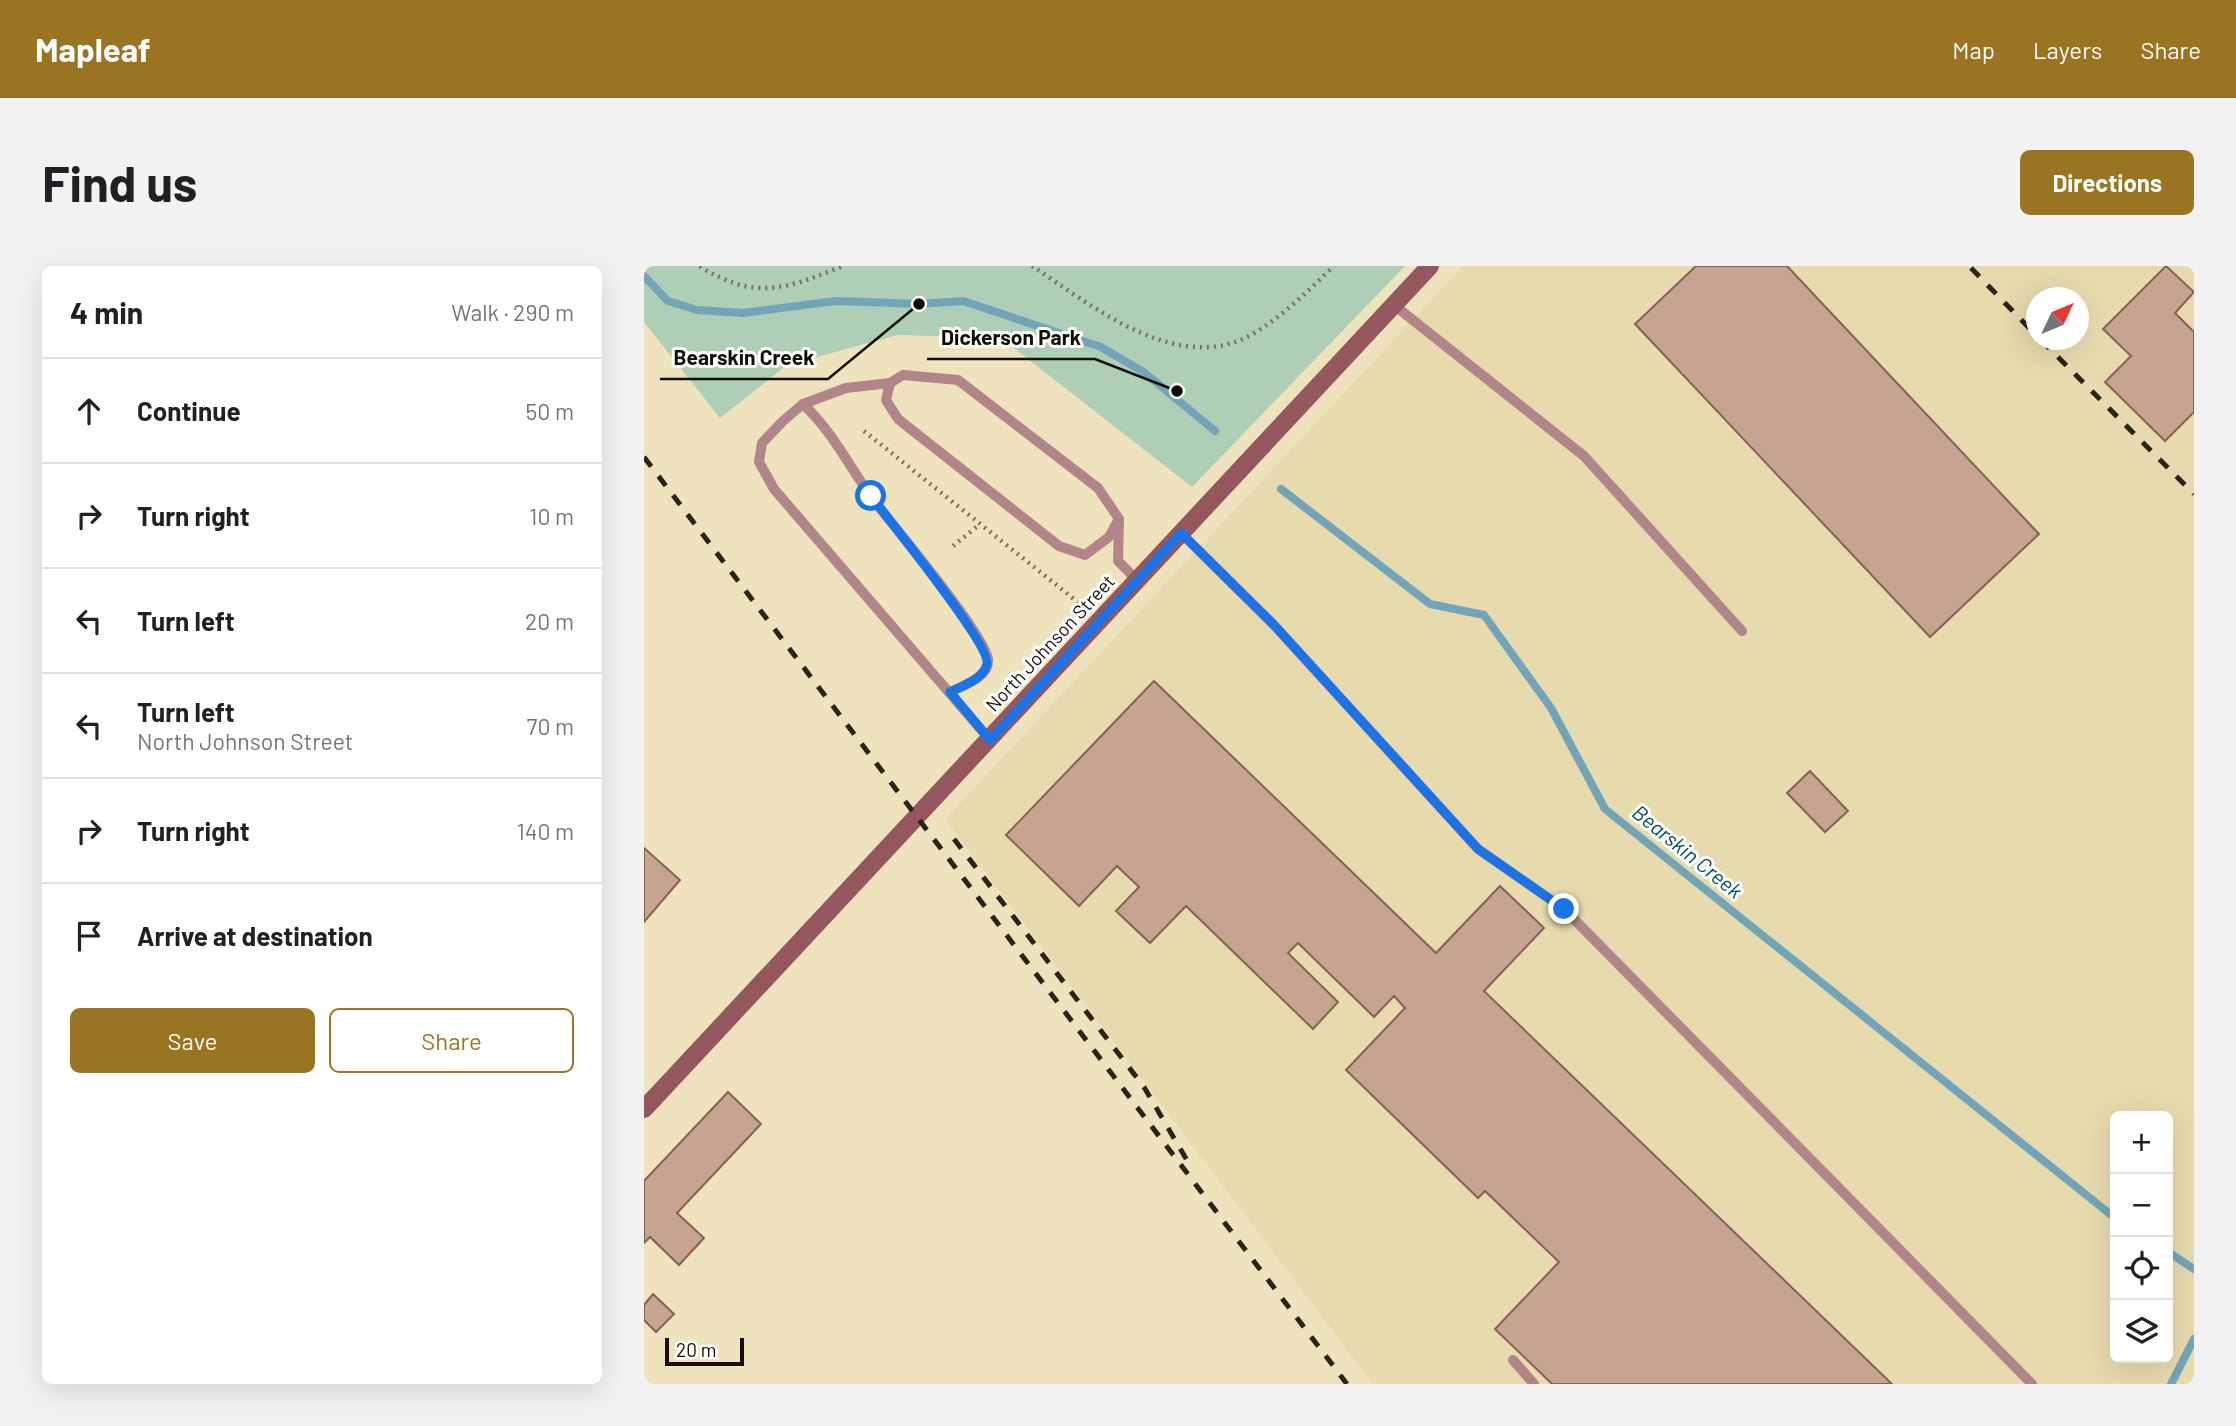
<!DOCTYPE html>
<html lang="en">
<head>
<meta charset="utf-8">
<style>
	body { margin:0; font-family:Barlow,sans-serif; background:#f2f2f2; color:#202124 }
	.controls { position:absolute; right:21px; bottom:21px; display:grid; overflow:hidden; border-radius:10px; box-shadow:0 7px 28px #0002 }
	.controls button { width:63px; height:63px; display:grid; place-items:center; padding:0; border:0; border-bottom:2px solid #e0e0e0; background:#fff; color:#202124; font:35px sans-serif }
	.compass { position:absolute; left:1382px; top:21px; width:63px; height:63px; border-radius:50%; background:#fff; box-shadow:0 7px 28px #0002; rotate:46deg }
	.scale { position:absolute; left:21px; bottom:18px; width:79px; box-sizing:border-box; padding-left:7px; border:4px solid #120e03; border-top:0; font-size:19px; line-height:24px; white-space:nowrap; color:#120e03; -webkit-text-stroke:5px #fff; paint-order:stroke }
	.stop { position:absolute; width:21px; height:21px; margin:-16px; border:5px solid #1a73e8; border-radius:50%; background:#fff }
	.stop.end { background:#1a73e8; border-color:#fff; box-shadow:0 2px 7px #0008 }
	.list { margin:0; padding:0; list-style:none }
	h2 { display:flex; justify-content:space-between; align-items:center; height:91px; margin:0; padding:0 28px; font-size:30px }
	h2 small { font-size:23px; font-weight:400; color:#757577 }
	.list li { display:grid; grid-template-columns:46px 1fr auto; gap:21px; align-items:center; box-sizing:border-box; height:105px; padding:0 28px; border-top:2px solid #e0e0e0 }
	.list b { display:block; font-size:26px; white-space:nowrap }
	.list p { margin:0; font-size:23px; white-space:nowrap; color:#757577 }
	.list em { font-size:23px; font-style:normal; color:#757577 }
	.actions { display:flex; gap:14px; padding:21px 28px }
	.actions a { flex:1; padding:16px 0; border:2px solid #9a7420; border-radius:10px; text-align:center; font-size:24px; color:#9a7420 }
	.actions .main { background:#9a7420; color:#fff }
	.icon { flex:none; width:38px; height:38px; fill:none; stroke:currentColor; stroke-width:2; stroke-linecap:round; stroke-linejoin:round }
	.map { position:relative; flex:none; width:1550px; height:1118px; overflow:hidden; border-radius:10px }
	header { display:flex; align-items:center; gap:42px; box-sizing:border-box; height:98px; padding:0 35px; background:#9a7420; color:#fff }
	header strong { font-size:33px }
	nav { display:flex; gap:38px; margin-inline-start:auto; font-size:24px }
	.intro { display:flex; align-items:center; justify-content:space-between; box-sizing:border-box; height:168px; padding:0 42px }
	h1 { margin:0; font-size:49px }
	.button { padding:18px 32px; border-radius:10px; background:#9a7420; color:#fff; font-size:24px; font-weight:700 }
	main { display:flex; gap:42px; padding:0 42px }
	aside { flex:1; background:#fff; border-radius:10px; box-shadow:0 7px 28px #0002 }
	.map>svg:first-child { display:block }
	.built { fill:#e7daad; fill-rule:evenodd }
	.green { fill:#aeceb5 }
	.lines { fill:none; stroke-linecap:round; stroke-linejoin:round }
	.stream { stroke:#73a5ba; stroke-width:8 }
	.building { fill:#c7a391; stroke:#846352; stroke-width:2 }
	.path { stroke:#79715a; stroke-width:4.5; stroke-dasharray:2 5; stroke-linecap:butt }
	.service { stroke:#b18589; stroke-width:10 }
	.secondary { stroke:#94575e; stroke-width:18 }
	.rail { stroke:#292416; stroke-width:5; stroke-dasharray:12 12; stroke-linecap:butt }
	.route { stroke:#1a73e8; stroke-width:9 }
	.labels { text-anchor:middle; stroke-width:6; stroke-linejoin:round; paint-order:stroke }
	.street-label { font-size:19px; fill:#120e03; stroke:#fff }
	.water-label { font-size:21px; font-style:italic; fill:#034c62; stroke:#fff }
	.leader { fill:none; stroke:#120e03; stroke-width:2.5 }
	.callout-dot { fill:#120e03; stroke:#fff; stroke-width:2.5 }
	.callout-label { font-size:21px; text-anchor:middle; font-weight:bold; fill:#120e03; stroke:#fff; stroke-width:6; stroke-linejoin:round; paint-order:stroke }
</style>
</head>
<body>
<header>
<strong>Mapleaf</strong>
<nav><a>Map</a><a>Layers</a><a>Share</a></nav>
</header>
<div class="intro"><h1>Find us</h1><a class="button">Directions</a></div>
<main>
<aside>
<h2>4 min<small>Walk · 290 m</small></h2>
<ul class="list">
<li><svg class="icon" aria-label="ahead" viewBox="0 0 24 24"><path d="M12 20V5M6 11l6-6 6 6"/></svg><div><b>Continue</b></div><em>50 m</em></li>
<li><svg class="icon" aria-label="right" viewBox="0 0 24 24"><path d="M7 20v-9h11M14 6l5 5-5 5"/></svg><div><b>Turn right</b></div><em>10 m</em></li>
<li><svg class="icon" aria-label="left" viewBox="0 0 24 24"><path d="M17 20v-9H6M10 6l-5 5 5 5"/></svg><div><b>Turn left</b></div><em>20 m</em></li>
<li><svg class="icon" aria-label="left" viewBox="0 0 24 24"><path d="M17 20v-9H6M10 6l-5 5 5 5"/></svg><div><b>Turn left</b><p>North Johnson Street</p></div><em>70 m</em></li>
<li><svg class="icon" aria-label="right" viewBox="0 0 24 24"><path d="M7 20v-9h11M14 6l5 5-5 5"/></svg><div><b>Turn right</b></div><em>140 m</em></li>
<li><svg class="icon" aria-label="arrive" viewBox="0 0 24 24"><path d="M6 21V4h12l-3 4 3 4H6"/></svg><div><b>Arrive at destination</b></div></li>
</ul>
<div class="actions"><a class="main">Save</a><a>Share</a></div>
</aside>
<div class="map">
<svg width="1550" height="1118" viewBox="0 0 1550 1118">
	<rect width="100%" height="100%" fill="#efe3be"/>
	<path class="built" d="M819,0H1550V1118H729L301,553ZM1392,32H1434V74H1392ZM1471,850H1524V1092H1471Z"/>
	<polygon class="green" points="0,0 761,0 548,221 357,72 254,69 143,99 76,152 0,56"/>
	<g class="lines">
		<g class="stream">
			<polyline points="0,10 24,35 53,44 99,47 192,35 275,38 319,35 457,81 501,107 571,165"/>
			<polyline points="637,223 786,338 840,349 907,442 961,543 1471,952"/>
			<polyline points="1524,986 1550,1003"/>
			<polyline points="1527,1118 1550,1073"/>
		</g>
	</g>
	<g class="building">
		<polygon points="1052,0 1143,0 1395,268 1286,371 991,58"/>
		<polygon points="1522,0 1550,26 1531,47 1550,66 1550,146 1521,175 1461,116 1487,90 1459,63"/>
		<polygon points="510,415 792,687 856,620 900,662 840,725 1248,1118 908,1118 851,1063 915,996 841,925 834,932 702,804 761,742 750,730 730,751 654,677 644,687 694,736 669,763 542,640 506,677 472,645 495,621 473,600 435,640 362,569"/>
		<polygon points="1166,505 1204,545 1181,566 1143,527"/>
		<polygon points="0,582 36,614 0,656"/>
		<polygon points="84,826 117,858 33,947 60,972 35,999 6,971 0,977 0,915"/>
		<polygon points="9,1028 30,1048 12,1066 0,1054 0,1039"/>
	</g>
	<g class="lines">
		<g class="path">
			<path d="M56,0C63,6 71,9 80,13C123,33 158,16 199,0"/>
			<path d="M388,0C449,40 536,113 612,66C641,48 665,24 690,0"/>
			<polyline points="220,165 440,341"/>
			<polyline points="309,280 336,258"/>
		</g>
		<g class="service">
			<polyline points="750,39 940,190 1098,365"/>
			<polyline points="246,117 202,122 159,138 139,155 118,177 115,196 130,223 346,474"/>
			<path d="M159,138C188,165 205,200 228,232C250,261 339,366 344,393C346,411 318,420 306,426"/>
			<polyline points="475,253 465,271 441,289 415,280 254,153 242,134 246,117 259,109 314,114 454,222 475,253 474,295 493,314"/>
			<polyline points="537,267 630,359 834,583 920,643 1388,1118"/>
			<polyline points="869,1094 890,1118"/>
		</g>
		<polyline class="secondary" points="0,843 786,0"/>
		<g class="rail">
			<polyline points="1327,2 1392,69"/>
			<polyline points="1397,74 1550,228"/>
			<polyline points="0,191 703,1118"/>
			<polyline points="310,573 500,821 544,896"/>
		</g>
	</g>
	<g class="lines">
		<path class="route" d="M227,230C244,253 347,379 343,398C340,413 318,420 306,426L346,474L537,267L630,359L834,583L920,643"/>
	</g>
	<g class="labels">
		<g class="street-label">
			<text transform="translate(406 377) rotate(-47)" y="7">North Johnson Street</text>
		</g>
		<g class="water-label">
			<text transform="translate(1043 586) rotate(39)" y="7">Bearskin Creek</text>
		</g>
	</g>
	<path class="leader" d="M533 125L451 93H283M275 38L184 113H16"/>
	<g class="callout-dot">
		<circle cx="533" cy="125" r="7"/>
		<circle cx="275" cy="38" r="7"/>
	</g>
	<g class="callout-label">
		<text x="367" y="79">Dickerson Park</text>
		<text x="100" y="99">Bearskin Creek</text>
	</g>
</svg>
<div class="controls">
<button>+</button>
<button>−</button>
<button><svg class="icon" aria-label="locate" viewBox="0 0 24 24"><circle cx="12" cy="12" r="6"/><path d="M12 2v4M12 18v4M2 12h4M18 12h4"/></svg></button>
<button><svg class="icon" aria-label="layers" viewBox="0 0 24 24"><path d="M12 4l9 5-9 5-9-5zM3 14l9 5 9-5"/></svg></button>
</div>
<svg class="compass" viewBox="-18 -18 36 36"><path d="M0-13l5 13h-10z" fill="#e53935"/><path d="M0 13l5-13h-10z" fill="#757577"/></svg>
<div class="scale">20 m</div>
<div class="stop" style="left:227px;top:230px"></div>
<div class="stop end" style="left:920px;top:643px"></div>
</div>
</main>
</body>
</html>
